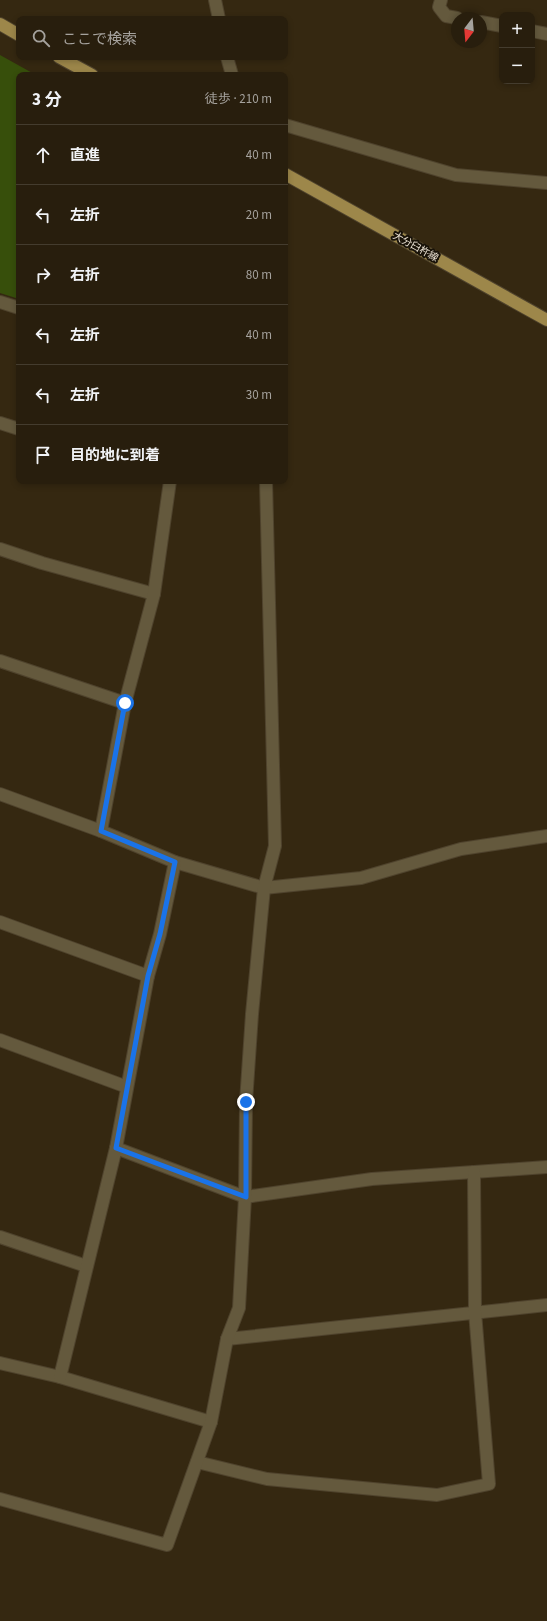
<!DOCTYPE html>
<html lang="ja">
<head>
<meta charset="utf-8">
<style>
	body { margin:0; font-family:"Source Sans 3","Noto Sans JP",sans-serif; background:#302716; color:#f1f3f6 }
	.controls { position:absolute; right:12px; top:12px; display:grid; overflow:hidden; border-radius:8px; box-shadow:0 2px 6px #0003 }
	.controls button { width:36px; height:36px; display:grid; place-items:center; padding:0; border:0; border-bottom:1px solid #443c2e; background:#281e0d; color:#f1f3f6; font:20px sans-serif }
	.compass { position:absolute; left:451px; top:12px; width:36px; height:36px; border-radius:50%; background:#281e0d; box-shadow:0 2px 6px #0003; rotate:196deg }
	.stop { position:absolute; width:12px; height:12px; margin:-9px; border:3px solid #1a73e8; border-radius:50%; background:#fff }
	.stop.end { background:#1a73e8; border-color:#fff; box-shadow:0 1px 4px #0008 }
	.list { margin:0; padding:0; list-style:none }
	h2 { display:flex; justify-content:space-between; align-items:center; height:52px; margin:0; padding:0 16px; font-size:17px }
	h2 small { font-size:13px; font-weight:400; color:#a5a29d }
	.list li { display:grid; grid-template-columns:26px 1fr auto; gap:12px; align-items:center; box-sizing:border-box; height:60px; padding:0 16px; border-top:1px solid #443c2e }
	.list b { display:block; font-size:15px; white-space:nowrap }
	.list em { font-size:13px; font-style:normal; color:#a5a29d }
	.icon { flex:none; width:22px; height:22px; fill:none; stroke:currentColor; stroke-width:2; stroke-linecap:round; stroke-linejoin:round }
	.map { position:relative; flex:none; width:547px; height:1621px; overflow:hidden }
	.search { position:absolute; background:#281e0d; box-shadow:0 2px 6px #0003; left:16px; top:16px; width:272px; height:44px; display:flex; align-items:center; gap:10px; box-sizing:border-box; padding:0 14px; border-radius:8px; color:#a5a29d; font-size:15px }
	.panel { position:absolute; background:#281e0d; box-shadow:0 2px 6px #0003; left:16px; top:72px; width:272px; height:412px; border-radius:8px }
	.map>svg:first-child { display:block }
	.green { fill:#374f0b }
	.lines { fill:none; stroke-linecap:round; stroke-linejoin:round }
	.minor-casing { stroke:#4f432d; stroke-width:14 }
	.tertiary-casing { stroke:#4f432d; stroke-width:14 }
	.primary-casing { stroke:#4f432d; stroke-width:14 }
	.minor { stroke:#64593d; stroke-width:12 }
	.tertiary { stroke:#64593d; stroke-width:12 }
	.primary { stroke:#9d874a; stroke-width:12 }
	.route { stroke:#1a73e8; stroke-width:5 }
	.labels { text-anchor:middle; stroke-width:4; stroke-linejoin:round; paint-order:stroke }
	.street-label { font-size:10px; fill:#f0e7d9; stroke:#181208 }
</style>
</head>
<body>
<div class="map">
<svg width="547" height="1621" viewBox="0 0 547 1621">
	<rect width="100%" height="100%" fill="#352811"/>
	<polygon class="green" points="0,55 36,75 19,75 19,299 0,293"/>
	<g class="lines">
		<g class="minor-casing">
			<g id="minor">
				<polyline points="215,0 219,19"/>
				<polyline points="441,0 439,7 446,16 457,18"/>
				<polyline points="481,22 502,26"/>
				<polyline points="532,31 547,34"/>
				<polyline points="227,57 232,75"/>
				<polyline points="0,302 19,308"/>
				<polyline points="0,423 19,429"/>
				<polyline points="0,549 42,563 154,594"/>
				<polyline points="0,661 125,703"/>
				<polyline points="0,794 101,831 175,862 264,888 361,878 461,849 547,836"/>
				<polyline points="101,831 125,703 154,594 170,481"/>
				<polyline points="0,922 148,976"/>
				<polyline points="0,1040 127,1087"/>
				<polyline points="116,1148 245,1197 372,1179 547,1167"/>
				<polyline points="0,1237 86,1266"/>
				<polyline points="227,1339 547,1305"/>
				<polyline points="0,1363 60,1377 211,1422"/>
				<polyline points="60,1377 116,1148 148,976 160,934 175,862"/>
				<polyline points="197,1462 267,1479 437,1495 489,1484 475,1312 474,1172"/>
				<polyline points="0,1499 167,1545 211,1422 227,1339 239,1308 245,1197 246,1102 252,1014 264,888 275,846 266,481"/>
			</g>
		</g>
		<g class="tertiary-casing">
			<polyline id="tertiary" points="285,125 456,175 547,183"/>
		</g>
		<g class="primary-casing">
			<g id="primary">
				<polyline points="0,24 19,35"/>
				<polyline points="59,57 92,75"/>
				<polyline points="285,174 547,320"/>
			</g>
		</g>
		<use href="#minor" class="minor"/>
		<use href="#tertiary" class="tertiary"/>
		<use href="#primary" class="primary"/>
	</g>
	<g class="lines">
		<polyline class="route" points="125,703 101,831 175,862 160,934 148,976 116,1148 246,1197 246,1102"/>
	</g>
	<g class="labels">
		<g class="street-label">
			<text transform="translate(416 246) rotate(29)" y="4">大分臼杵線</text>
		</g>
	</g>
</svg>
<div class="controls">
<button>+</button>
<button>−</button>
</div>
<svg class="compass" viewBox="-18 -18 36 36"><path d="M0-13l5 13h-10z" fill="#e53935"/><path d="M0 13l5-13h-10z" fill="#a5a29d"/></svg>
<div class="stop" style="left:125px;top:703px"></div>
<div class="stop end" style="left:246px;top:1102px"></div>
<div class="search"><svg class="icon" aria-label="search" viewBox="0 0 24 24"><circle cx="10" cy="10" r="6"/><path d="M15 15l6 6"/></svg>ここで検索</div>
<section class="panel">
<h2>3 分<small>徒歩 · 210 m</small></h2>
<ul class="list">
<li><svg class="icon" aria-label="ahead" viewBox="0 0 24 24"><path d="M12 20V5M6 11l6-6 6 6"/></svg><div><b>直進</b></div><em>40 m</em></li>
<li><svg class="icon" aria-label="left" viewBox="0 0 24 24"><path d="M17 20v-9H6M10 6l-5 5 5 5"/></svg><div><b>左折</b></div><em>20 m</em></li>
<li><svg class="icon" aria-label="right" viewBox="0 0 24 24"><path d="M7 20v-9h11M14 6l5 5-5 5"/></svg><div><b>右折</b></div><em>80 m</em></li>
<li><svg class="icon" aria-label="left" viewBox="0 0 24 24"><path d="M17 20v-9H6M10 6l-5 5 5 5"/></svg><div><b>左折</b></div><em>40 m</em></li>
<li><svg class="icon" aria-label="left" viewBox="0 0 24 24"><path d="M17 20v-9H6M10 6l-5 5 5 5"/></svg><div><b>左折</b></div><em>30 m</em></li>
<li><svg class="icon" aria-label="arrive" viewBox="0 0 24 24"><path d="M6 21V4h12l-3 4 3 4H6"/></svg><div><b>目的地に到着</b></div></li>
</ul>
</section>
</div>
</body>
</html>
